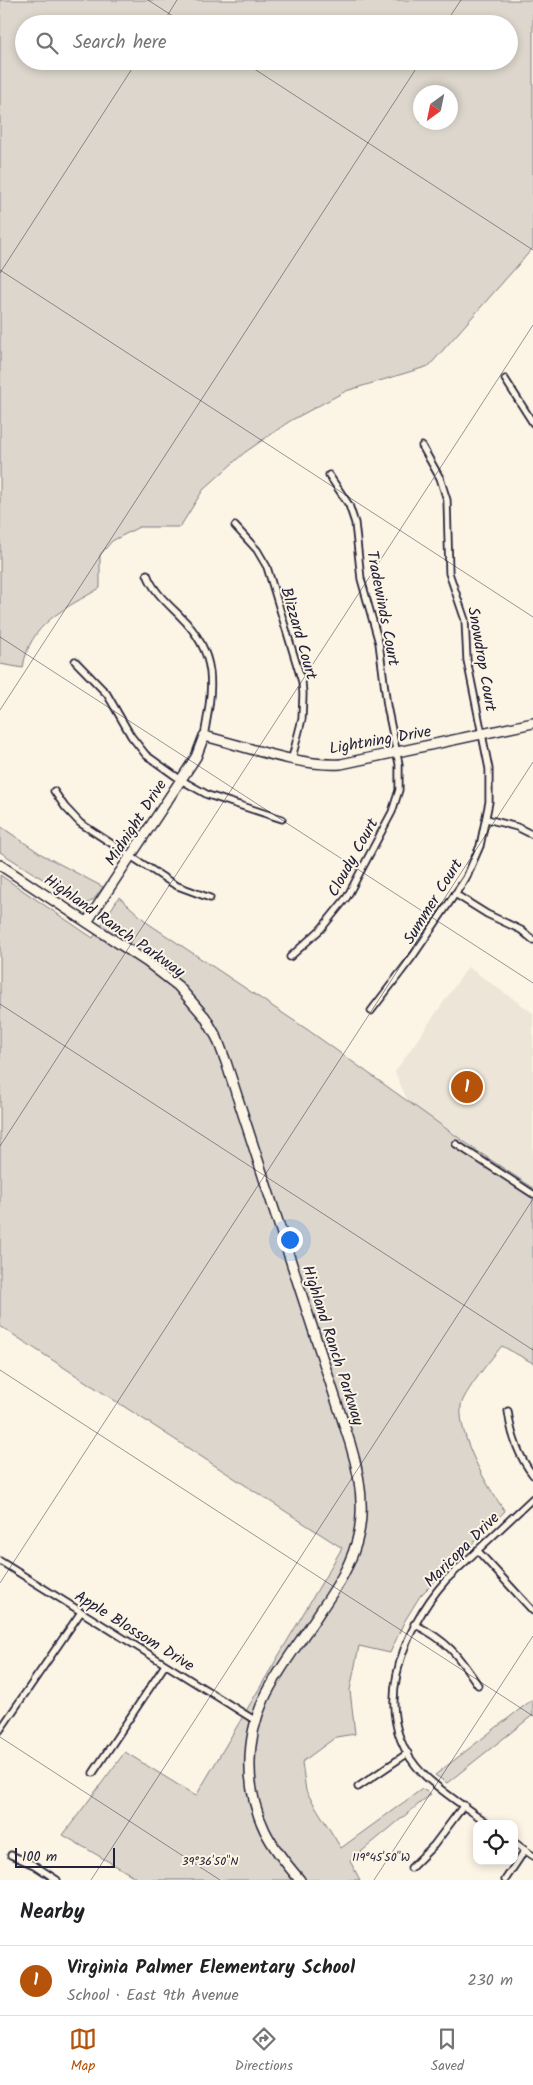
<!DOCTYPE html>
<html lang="en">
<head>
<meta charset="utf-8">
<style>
	body { margin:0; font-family:Kalam,sans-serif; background:#f6f6f6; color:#202124 }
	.controls { position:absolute; right:15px; bottom:15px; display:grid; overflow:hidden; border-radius:10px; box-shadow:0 2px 8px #0003 }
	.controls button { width:45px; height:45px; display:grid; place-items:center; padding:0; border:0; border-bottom:1px solid #e0e0e0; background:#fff; color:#202124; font:25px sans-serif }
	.compass { position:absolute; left:413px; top:85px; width:45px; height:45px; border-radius:50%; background:#fff; box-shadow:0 2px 8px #0003; rotate:213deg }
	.scale { position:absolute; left:15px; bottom:12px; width:100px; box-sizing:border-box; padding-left:5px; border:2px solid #22223b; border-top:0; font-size:14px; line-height:18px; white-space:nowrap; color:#22223b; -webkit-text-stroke:4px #fcf5e5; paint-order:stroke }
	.you { position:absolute; left:289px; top:1239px; width:18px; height:18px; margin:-12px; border:4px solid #fff; border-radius:50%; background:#1a73e8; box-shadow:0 0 0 8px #1a73e833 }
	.badge { display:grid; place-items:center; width:32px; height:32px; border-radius:50%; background:#b45309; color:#fff; font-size:16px; font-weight:700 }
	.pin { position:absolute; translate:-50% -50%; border:2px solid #fff; box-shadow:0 1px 5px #0006 }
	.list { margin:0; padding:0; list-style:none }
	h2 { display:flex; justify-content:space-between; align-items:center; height:65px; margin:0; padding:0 20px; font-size:21px }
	h2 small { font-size:16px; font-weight:400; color:#757577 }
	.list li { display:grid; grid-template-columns:32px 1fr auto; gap:15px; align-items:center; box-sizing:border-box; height:70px; padding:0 20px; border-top:1px solid #e0e0e0 }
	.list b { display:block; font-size:19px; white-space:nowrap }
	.list p { margin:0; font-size:16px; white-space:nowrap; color:#757577 }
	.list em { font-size:16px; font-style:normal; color:#757577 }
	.icon { flex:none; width:28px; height:28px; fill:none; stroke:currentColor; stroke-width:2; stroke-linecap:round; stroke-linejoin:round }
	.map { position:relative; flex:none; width:533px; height:1880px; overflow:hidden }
	.search { position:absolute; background:#fff; box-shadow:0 2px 8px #0003; left:15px; right:15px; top:15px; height:55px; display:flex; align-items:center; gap:12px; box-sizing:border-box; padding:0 18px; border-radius:28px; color:#757577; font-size:19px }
	.sheet { height:135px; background:#fff }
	nav { display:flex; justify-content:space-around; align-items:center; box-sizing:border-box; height:70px; border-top:1px solid #e0e0e0; background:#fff; font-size:14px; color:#757577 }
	nav a { display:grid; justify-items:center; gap:2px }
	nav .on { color:#b45309 }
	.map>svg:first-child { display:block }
	.built { fill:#ece5d8 }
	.green { fill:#dcd6cc; stroke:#7f7c84; fill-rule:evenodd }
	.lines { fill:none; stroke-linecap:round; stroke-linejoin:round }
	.minor-casing { stroke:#22223b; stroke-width:9 }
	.secondary-casing { stroke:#22223b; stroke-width:12 }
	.primary-casing { stroke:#22223b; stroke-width:12 }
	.minor { stroke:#fcf5e5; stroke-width:5.5 }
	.secondary { stroke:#fcf5e5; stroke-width:9 }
	.primary { stroke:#fcf5e5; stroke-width:9 }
	.ticks { fill:none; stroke:#22223b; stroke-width:1; stroke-opacity:0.45 }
	.labels { text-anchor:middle; stroke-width:4; stroke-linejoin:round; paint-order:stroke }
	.street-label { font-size:16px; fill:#22223b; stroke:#fcf5e5 }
	.ticks-label { font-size:12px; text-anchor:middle; fill:#22223b; stroke:#fcf5e5; stroke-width:4; stroke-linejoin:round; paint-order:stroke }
</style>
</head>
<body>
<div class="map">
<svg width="533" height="1880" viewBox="0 0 533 1880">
	<rect width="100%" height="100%" fill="#fcf5e5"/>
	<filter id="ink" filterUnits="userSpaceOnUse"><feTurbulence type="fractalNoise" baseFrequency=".02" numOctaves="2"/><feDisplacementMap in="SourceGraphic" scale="10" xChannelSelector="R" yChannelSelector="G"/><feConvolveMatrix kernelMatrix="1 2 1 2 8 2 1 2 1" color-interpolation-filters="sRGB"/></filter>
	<g filter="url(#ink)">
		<polygon class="built" points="468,967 533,1013 533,1188 408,1102 395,1072"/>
		<g class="green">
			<path d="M0,0H533V248L429,366L346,391L290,421L244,453L203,490L180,527H139L112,541L100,555V588C65,609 29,623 23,668L0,664ZM24,24H509V61H24ZM420,92H450V122H420Z"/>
			<path d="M0,826L41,854L103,887C97,895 93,904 82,904L0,852Z"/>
			<path d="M0,875L93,938L119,897L149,924L308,1030L476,1150L533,1188V1363L502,1346C493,1356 462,1395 461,1406C458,1436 487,1487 505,1511L420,1596L404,1622L390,1653L359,1646L350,1690L355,1734L336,1737L302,1762L306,1791L341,1848L422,1789L431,1794L350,1861L360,1880H140L63,1835L125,1752L196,1796L342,1548L0,1326Z"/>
			<polygon points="533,1699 533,1715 447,1783 435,1775"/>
		</g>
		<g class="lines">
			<g class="minor-casing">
				<g id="minor">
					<polyline points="505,379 533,423"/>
					<polyline points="235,526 257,550 267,567 302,682 303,694 302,719 292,758"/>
					<path d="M147,574C153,591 167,603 180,616C219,654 213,687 204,736"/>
					<polyline points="75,661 107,694 131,736 146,755 181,780 208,795 282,819"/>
					<polyline points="54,791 65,807 80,823 175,885 210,898"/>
					<polyline points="487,819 517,827 533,835"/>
					<polyline points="455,894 487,914 521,930 533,940"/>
					<polyline points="290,957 321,929 347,897 392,812 399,790 399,764 387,706 379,643 361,579 355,523 349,505 329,475"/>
					<polyline points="371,1011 413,956 466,878 480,846 489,802 489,769 467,660 465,620 449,573 447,500 440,478 422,446"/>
					<polyline points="456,1144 533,1194"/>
					<path d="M508,1411C511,1434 518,1456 533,1475"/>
					<polyline points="477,1550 533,1611"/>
					<polyline points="0,1561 256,1721"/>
					<path d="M414,1624C448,1641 457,1654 478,1685"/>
					<polyline points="0,1730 81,1612"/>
					<polyline points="93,1773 165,1665"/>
					<polyline points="358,1787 408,1753"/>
					<path d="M489,1824C467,1808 441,1792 422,1773C368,1716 401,1631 446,1580L533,1498"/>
					<polyline points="514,1842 533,1856"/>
					<polyline points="11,1855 34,1865 57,1880"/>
					<polyline points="411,1868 434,1845 464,1805"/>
					<polyline points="505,1880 525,1850"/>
				</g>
			</g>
			<g class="secondary-casing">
				<path id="secondary" d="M87,922L196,757L204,736C245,746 300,767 341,764L533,723"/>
			</g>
			<g class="primary-casing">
				<path id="primary" d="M0,865L147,962L178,986L205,1017L217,1038L226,1062L350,1443C359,1472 365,1502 359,1532C353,1563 336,1588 319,1613C301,1641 278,1669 264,1699C245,1740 245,1790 265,1831C274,1849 287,1865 300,1880"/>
			</g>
			<use href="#minor" class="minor"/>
			<use href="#secondary" class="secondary"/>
			<use href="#primary" class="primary"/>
		</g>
	</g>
	<path class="ticks" d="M148,0L185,24M162,24L177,0M445,24L461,0M242,61L533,250M0,270L533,617M0,273L137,61M0,637L533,983M0,710L421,61M0,1004L533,1350M0,1146L533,325M0,1370L533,1716M0,1583L533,762M0,1737L220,1880M91,1880L533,1199M374,1880L533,1636"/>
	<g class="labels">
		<g class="street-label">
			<text transform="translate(384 608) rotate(79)" y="6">Tradewinds Court</text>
			<text transform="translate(300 633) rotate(74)" y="6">Blizzard Court</text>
			<text transform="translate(483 659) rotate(80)" y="6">Snowdrop Court</text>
			<text transform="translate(380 739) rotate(-10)" y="6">Lightning Drive</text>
			<text transform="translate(135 822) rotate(-57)" y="6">Midnight Drive</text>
			<text transform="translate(352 857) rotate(-61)" y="6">Cloudy Court</text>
			<text transform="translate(432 901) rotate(-58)" y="6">Summer Court</text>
			<text transform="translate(115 925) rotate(35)" y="6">Highland Ranch Parkway</text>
			<text transform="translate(334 1345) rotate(72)" y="6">Highland Ranch Parkway</text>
			<text transform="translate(461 1549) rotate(-45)" y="6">Maricopa Drive</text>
			<text transform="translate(135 1630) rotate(32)" y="6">Apple Blossom Drive</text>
		</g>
	</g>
	<g class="ticks-label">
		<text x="381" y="1861">119°45'50"W</text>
		<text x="210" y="1865">39°36'50"N</text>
	</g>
</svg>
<div class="controls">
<button><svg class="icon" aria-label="locate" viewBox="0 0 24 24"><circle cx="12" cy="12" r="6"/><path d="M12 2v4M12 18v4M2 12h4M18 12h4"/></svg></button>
</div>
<svg class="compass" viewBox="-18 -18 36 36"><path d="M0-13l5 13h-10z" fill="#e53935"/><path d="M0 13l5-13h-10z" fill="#757577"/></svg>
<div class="scale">100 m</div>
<div class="you"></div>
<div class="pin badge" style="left:467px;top:1087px">1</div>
<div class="search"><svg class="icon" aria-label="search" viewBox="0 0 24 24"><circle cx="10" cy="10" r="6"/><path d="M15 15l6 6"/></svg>Search here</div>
</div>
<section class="sheet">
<h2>Nearby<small></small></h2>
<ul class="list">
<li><span class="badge">1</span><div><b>Virginia Palmer Elementary School</b><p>School · East 9th Avenue</p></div><em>230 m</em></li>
</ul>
</section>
<nav>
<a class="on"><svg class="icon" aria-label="map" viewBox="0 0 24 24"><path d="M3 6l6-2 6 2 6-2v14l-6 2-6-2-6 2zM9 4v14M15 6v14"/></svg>Map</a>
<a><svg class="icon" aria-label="directions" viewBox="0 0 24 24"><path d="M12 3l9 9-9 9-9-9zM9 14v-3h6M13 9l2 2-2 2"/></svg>Directions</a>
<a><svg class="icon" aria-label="saved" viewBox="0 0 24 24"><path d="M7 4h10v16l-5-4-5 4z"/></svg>Saved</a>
</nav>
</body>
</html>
